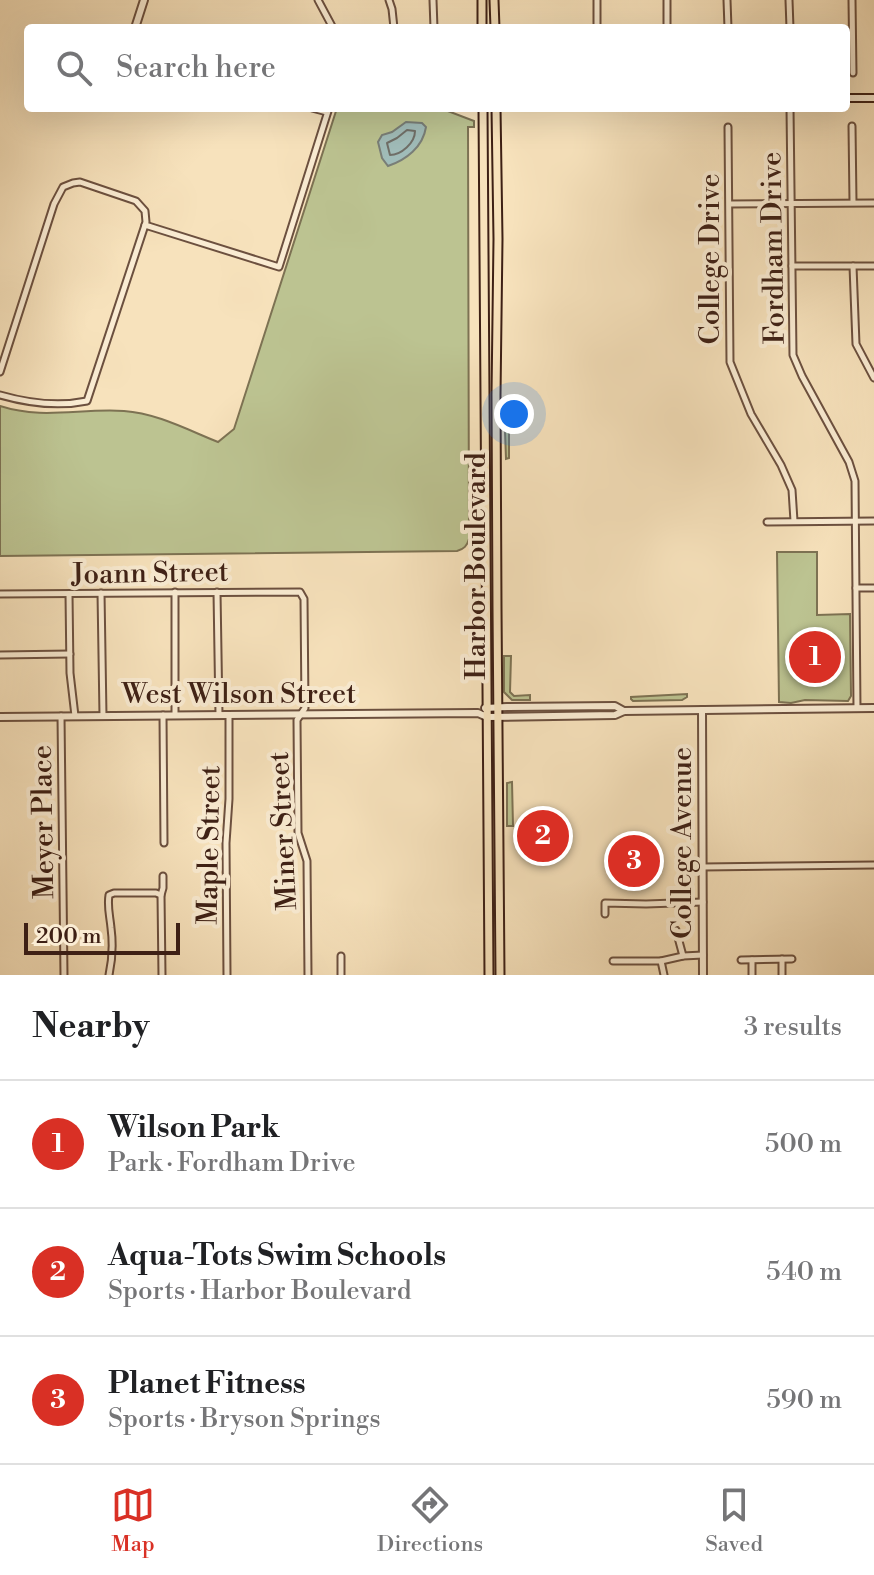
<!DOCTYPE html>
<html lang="en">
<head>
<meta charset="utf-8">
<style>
	body { margin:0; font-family:"Libre Bodoni",serif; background:#f6f6f6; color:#202124 }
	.scale { position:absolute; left:24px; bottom:20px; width:156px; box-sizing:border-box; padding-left:8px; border:4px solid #3e2015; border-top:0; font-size:22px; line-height:28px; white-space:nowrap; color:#3e2015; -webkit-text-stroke:6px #faecd3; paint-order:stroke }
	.you { position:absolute; left:514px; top:414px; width:28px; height:28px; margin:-20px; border:6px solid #fff; border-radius:50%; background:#1a73e8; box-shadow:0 0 0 12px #1a73e833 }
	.badge { display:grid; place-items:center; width:52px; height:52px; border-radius:50%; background:#d93025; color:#fff; font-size:26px; font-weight:700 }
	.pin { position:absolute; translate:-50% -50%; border:4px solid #fff; box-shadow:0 2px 8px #0006 }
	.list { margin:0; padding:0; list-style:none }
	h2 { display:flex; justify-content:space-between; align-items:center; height:104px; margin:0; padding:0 32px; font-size:34px }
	h2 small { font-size:26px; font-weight:400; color:#757577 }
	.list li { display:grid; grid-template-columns:52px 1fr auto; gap:24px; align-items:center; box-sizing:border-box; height:128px; padding:0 32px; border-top:2px solid #e0e0e0 }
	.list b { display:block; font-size:30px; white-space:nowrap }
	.list p { margin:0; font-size:26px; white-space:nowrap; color:#757577 }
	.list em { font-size:26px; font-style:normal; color:#757577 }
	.icon { flex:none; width:44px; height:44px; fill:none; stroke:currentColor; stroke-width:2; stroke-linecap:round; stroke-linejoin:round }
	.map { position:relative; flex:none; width:874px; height:975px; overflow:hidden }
	.search { position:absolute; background:#fff; box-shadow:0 8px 32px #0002; left:24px; right:24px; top:24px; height:88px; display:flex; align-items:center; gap:20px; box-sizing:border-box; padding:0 28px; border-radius:8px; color:#757577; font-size:30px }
	.sheet { height:488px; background:#fff }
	nav { display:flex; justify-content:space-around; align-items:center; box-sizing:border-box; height:112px; border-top:2px solid #e0e0e0; background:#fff; font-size:22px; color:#757577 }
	nav a { display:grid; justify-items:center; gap:4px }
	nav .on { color:#d93025 }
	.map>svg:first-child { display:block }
	.green { fill:#bcc391; stroke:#7d7253; stroke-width:2 }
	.water { fill:#a0bcb9; stroke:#797e77; stroke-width:2 }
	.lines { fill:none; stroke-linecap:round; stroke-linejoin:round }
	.shore { stroke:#6f6e67; stroke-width:2 }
	.minor-casing { stroke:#6c503f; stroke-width:9 }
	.tertiary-casing { stroke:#6c503f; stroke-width:10 }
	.secondary-casing { stroke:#3e2015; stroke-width:10 }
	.primary-casing { stroke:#3e2015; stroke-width:11 }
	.minor { stroke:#faecd3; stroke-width:5 }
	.tertiary { stroke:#faecd3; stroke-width:6 }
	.secondary { stroke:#faecd3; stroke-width:6 }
	.primary { stroke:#f7e2bc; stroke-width:7 }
	.labels { text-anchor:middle; stroke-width:8; stroke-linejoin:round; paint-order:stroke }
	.street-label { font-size:28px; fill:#3e2015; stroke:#faecd3 }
</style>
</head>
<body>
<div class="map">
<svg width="874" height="975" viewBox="0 0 874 975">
	<rect width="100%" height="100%" fill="#f7e2bc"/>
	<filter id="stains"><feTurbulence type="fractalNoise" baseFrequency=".0025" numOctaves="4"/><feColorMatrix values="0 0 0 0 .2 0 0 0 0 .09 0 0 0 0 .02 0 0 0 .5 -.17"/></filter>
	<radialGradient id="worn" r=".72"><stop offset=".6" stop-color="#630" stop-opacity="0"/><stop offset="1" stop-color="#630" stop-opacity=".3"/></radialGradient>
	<g class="green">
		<path d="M337,108H440L474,121V127H468L469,539C467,546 464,549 457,551L0,556V406C43,420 80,408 124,411C156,413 188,430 218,442L234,429Z"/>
		<polygon points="504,403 512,403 512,405 509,405 509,458 506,459"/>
		<polygon points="777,552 817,552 817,615 850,614 851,696 848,701 805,700 791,703 779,702"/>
		<polygon points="504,656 511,656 510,692 514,696 530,695 530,700 512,700 504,692"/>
		<polygon points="687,694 687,697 682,700 633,701 631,699 631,697"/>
		<polygon points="512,782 513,826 507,826 507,783"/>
	</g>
	<path class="water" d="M406,122L422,123L426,127C423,147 406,160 388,166L382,158L378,142L382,135L392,132Z"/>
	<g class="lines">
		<path class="shore" d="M407,130L415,131C415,143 401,155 390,155L387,143L397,138Z"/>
		<g class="minor-casing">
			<g id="minor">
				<polyline points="318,0 333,28"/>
				<polyline points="389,0 392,9 394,28"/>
				<polyline points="433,0 434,28"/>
				<polyline points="597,0 597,28"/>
				<polyline points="727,0 728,28"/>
				<polyline points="789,0 790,28"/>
				<polyline points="852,0 853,73"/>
				<polyline points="667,28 667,0"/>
				<polyline points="312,108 327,112"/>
				<polyline points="790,108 793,355 802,376 849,462 855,481 857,708"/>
				<polyline points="852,126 853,202"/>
				<polyline points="728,127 730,362 751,414 781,465 792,490 794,521"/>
				<polyline points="730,204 874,203"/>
				<polyline points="145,225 279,267 329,108"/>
				<polyline points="792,266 874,266"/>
				<polyline points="853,266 856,344 874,378"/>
				<path d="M0,372L54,204L63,187L73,183L80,182L136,201L145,211L146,222L87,401C58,407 28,403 0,395"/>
				<polyline points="767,522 874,521"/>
				<polyline points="856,588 874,588"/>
				<polyline points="175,592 175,715"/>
				<polyline points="217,592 219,715"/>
				<polyline points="101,593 103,716"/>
				<polyline points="0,594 300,592 304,599 305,708 297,720 298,833 307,861 308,975"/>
				<polyline points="69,594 70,673 75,716"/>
				<polyline points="0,655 70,654"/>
				<polyline points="163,715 164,843"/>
				<polyline points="61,716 64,975"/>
				<polyline points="703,867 874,865"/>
				<polyline points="605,914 605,903 646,904 703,902"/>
				<polyline points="676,930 683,956"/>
				<polyline points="341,956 341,975"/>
				<polyline points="782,959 782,975"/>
				<polyline points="741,960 792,959"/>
				<polyline points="613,961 661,961 683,956 703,955"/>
				<polyline points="661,961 664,975"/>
				<path d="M109,975C112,961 113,943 111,928C110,916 107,907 109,895L114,893H156L161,895"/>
				<polyline points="162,975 161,895 163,888 163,876"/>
				<polyline points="227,975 226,843 229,799 229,715"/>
				<polyline points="752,975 752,960"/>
			</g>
		</g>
		<g class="tertiary-casing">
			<g id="tertiary">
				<polyline points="135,28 144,0"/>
				<polyline points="485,708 507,707 615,706 624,711"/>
				<polyline points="702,710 703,975"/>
				<polyline points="0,717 478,713 487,717 615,715 624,711 874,708"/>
			</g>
		</g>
		<g class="secondary-casing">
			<polyline id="secondary" points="846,98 874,98"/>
		</g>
		<g class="primary-casing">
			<g id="primary">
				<polyline points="482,0 482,28"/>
				<polyline points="494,0 495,28"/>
				<polyline points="483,108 489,975"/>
				<polyline points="496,108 498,239 496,395 497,608 500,975"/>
			</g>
		</g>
		<use href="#minor" class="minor"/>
		<use href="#tertiary" class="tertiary"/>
		<use href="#secondary" class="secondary"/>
		<use href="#primary" class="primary"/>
	</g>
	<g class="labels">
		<g class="street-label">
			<text transform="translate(772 248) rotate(-91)" y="10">Fordham Drive</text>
			<text transform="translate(709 259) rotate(-90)" y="10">College Drive</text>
			<text transform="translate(475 566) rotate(-90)" y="10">Harbor Boulevard</text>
			<text transform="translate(150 572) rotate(-1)" y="10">Joann Street</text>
			<text x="239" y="703">West Wilson Street</text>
			<text transform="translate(42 822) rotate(-91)" y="10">Meyer Place</text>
			<text transform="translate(282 831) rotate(-93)" y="10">Miner Street</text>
			<text transform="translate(681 843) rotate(-90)" y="10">College Avenue</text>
			<text transform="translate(208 845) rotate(-89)" y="10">Maple Street</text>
		</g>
	</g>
	<rect width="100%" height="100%" filter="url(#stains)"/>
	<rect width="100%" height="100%" fill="url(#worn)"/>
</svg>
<div class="scale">200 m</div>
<div class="you"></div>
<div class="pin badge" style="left:815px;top:657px">1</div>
<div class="pin badge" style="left:543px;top:836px">2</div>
<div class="pin badge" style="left:634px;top:861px">3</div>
<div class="search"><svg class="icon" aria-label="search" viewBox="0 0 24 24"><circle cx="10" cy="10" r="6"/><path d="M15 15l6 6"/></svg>Search here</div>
</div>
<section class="sheet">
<h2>Nearby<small>3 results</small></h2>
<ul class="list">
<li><span class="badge">1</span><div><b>Wilson Park</b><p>Park · Fordham Drive</p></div><em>500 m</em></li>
<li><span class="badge">2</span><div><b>Aqua-Tots Swim Schools</b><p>Sports · Harbor Boulevard</p></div><em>540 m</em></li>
<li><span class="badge">3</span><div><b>Planet Fitness</b><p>Sports · Bryson Springs</p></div><em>590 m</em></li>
</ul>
</section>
<nav>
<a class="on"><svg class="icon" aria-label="map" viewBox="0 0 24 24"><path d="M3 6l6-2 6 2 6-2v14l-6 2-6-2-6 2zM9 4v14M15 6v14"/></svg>Map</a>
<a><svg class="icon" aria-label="directions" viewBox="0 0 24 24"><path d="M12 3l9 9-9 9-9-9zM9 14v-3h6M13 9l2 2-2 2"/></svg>Directions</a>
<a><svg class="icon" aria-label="saved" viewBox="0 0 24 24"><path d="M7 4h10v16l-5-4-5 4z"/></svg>Saved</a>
</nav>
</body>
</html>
